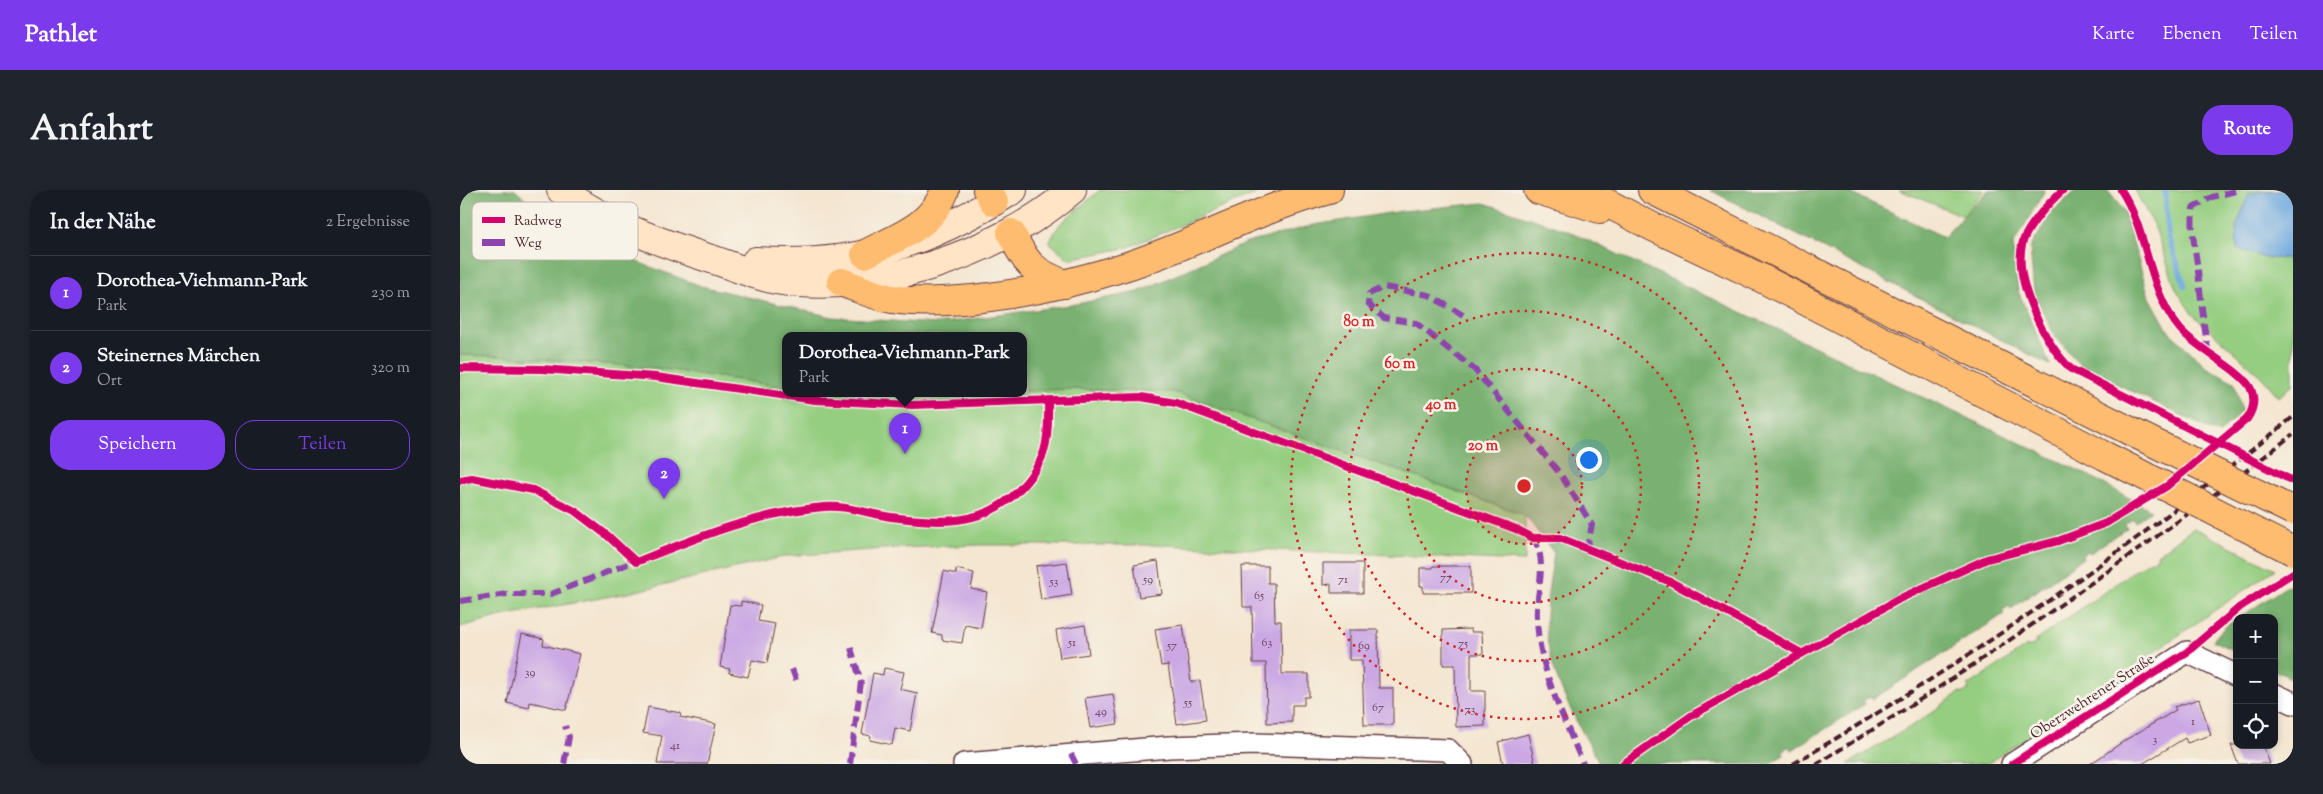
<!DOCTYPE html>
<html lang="de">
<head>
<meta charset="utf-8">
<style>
	body { margin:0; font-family:"Sorts Mill Goudy",serif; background:#20242c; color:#f1f3f6 }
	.controls { position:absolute; right:15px; bottom:15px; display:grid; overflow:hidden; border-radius:10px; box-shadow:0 2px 8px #0003 }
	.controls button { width:45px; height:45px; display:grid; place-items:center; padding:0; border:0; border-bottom:1px solid #363941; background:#171b24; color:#f1f3f6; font:25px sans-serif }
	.you { position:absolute; left:1128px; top:269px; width:18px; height:18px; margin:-12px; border:4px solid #fff; border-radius:50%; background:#1a73e8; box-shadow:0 0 0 8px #1a73e833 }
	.badge { display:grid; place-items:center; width:32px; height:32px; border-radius:50%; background:#7c3aed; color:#fff; font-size:16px; font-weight:700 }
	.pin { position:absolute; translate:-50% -41px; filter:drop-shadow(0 1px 2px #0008) }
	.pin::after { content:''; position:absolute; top:26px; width:18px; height:15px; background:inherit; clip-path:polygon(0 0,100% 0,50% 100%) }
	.popup { position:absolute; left:322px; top:142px; width:245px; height:65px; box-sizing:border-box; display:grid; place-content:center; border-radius:10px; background:#171b24; filter:drop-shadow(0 1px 4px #0005); font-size:16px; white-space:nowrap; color:#9ea1a6 }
	.popup b { font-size:19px; color:#f1f3f6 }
	.popup::after { content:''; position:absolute; left:50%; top:100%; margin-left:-10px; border:10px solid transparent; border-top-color:#171b24 }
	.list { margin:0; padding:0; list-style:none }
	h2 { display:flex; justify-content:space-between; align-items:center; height:65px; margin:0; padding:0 20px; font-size:21px }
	h2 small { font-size:16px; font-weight:400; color:#9ea1a6 }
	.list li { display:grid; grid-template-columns:32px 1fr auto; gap:15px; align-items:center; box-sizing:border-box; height:75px; padding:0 20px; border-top:1px solid #363941 }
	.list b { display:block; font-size:19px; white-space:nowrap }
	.list p { margin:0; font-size:16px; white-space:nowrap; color:#9ea1a6 }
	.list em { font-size:16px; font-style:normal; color:#9ea1a6 }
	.actions { display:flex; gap:10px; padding:15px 20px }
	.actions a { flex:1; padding:11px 0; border:1px solid #7c3aed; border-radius:20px; text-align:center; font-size:18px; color:#7c3aed }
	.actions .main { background:#7c3aed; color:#fff }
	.icon { flex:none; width:28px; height:28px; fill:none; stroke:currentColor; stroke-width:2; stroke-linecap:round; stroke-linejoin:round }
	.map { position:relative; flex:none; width:1833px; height:574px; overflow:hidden; border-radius:20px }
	header { display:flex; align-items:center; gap:30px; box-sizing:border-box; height:70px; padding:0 25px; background:#7c3aed; color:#fff }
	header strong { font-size:24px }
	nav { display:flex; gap:28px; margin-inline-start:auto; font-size:18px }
	.intro { display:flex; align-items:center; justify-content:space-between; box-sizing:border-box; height:120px; padding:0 30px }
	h1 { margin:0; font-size:35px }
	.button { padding:12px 22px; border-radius:20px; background:#7c3aed; color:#fff; font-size:18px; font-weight:700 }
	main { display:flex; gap:30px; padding:0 30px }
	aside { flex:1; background:#171b24; border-radius:20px; box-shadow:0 2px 8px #0003 }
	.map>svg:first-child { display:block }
	.green { fill:#95ce81; stroke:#707656 }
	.forest { fill:#78b16f; stroke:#61684d }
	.water { fill:#6da8de; stroke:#5c6484 }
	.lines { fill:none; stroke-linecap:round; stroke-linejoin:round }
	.stream { stroke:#6da8de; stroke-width:5.5 }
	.building { fill:#cba7e4 }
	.minor-casing { stroke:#643d44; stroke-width:24 }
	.secondary-casing { stroke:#643d44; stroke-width:30 }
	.motorway-casing { stroke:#643d44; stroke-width:30 }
	.minor { stroke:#fff; stroke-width:21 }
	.secondary { stroke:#ffe4c6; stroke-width:28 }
	.motorway { stroke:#febc70; stroke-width:28 }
	.rail { stroke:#4a1f2b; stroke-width:4; stroke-dasharray:8 4; stroke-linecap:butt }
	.motorway-bridge-casing { stroke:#643d44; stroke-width:30; stroke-linecap:butt }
	.motorway-bridge { stroke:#febc70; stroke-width:28 }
	.quiet { stroke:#8e44ad; stroke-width:6; stroke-dasharray:12 6; stroke-linecap:butt }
	.cycleway-casing { stroke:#f7f3e8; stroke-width:11 }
	.cycleway { stroke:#d6006c; stroke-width:8 }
	.ring { fill:none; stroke:#d62828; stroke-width:2.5; stroke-dasharray:2.5 5 }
	.labels { text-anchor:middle; stroke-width:5; stroke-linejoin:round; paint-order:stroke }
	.number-label { font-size:12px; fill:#6a4159 }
	.street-label { font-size:15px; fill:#4a1f2b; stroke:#f7f3e8 }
	.key { fill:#f7f3e8; stroke:#c3b3af; stroke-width:1 }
	.key-label { font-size:14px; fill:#4a1f2b }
	.centre { fill:#d62828; stroke:#f7f3e8; stroke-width:2.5 }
	.ring-label { font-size:15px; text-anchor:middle; font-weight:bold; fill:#d62828; stroke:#f7f3e8; stroke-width:5; stroke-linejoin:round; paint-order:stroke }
</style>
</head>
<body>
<header>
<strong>Pathlet</strong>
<nav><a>Karte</a><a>Ebenen</a><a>Teilen</a></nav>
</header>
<div class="intro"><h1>Anfahrt</h1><a class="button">Route</a></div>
<main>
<aside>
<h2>In der Nähe<small>2 Ergebnisse</small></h2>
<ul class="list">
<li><span class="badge">1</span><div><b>Dorothea-Viehmann-Park</b><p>Park</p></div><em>230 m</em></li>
<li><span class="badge">2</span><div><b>Steinernes Märchen</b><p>Ort</p></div><em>320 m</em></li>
</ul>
<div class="actions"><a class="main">Speichern</a><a>Teilen</a></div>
</aside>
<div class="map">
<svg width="1833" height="574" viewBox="0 0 1833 574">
	<rect width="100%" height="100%" fill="#f7f3e8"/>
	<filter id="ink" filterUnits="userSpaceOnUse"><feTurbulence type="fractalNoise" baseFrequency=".02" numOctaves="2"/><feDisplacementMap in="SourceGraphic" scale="10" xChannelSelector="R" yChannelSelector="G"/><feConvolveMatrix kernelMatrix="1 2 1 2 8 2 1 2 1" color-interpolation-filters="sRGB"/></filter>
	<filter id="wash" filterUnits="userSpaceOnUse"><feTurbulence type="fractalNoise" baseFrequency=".0096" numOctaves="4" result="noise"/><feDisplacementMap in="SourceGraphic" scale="20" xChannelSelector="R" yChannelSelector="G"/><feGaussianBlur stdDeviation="1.12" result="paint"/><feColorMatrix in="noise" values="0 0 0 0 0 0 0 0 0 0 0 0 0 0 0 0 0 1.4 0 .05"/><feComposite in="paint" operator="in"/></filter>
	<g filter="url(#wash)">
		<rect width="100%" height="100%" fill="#f4e6d0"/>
		<g class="green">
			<polygon points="640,0 804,0 666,58 609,69 589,52 600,34"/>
			<polygon points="1439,0 1524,0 1503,26"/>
			<polygon points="1675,0 1833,0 1833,194 1819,207 1797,182 1732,124 1716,99 1695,38"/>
			<polygon points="0,165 38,166 197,178 326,197 326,203 564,203 564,201 610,199 714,202 1065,325 1065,371 702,355 519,355 438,358 327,366 168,403 42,426 0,437"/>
			<polygon points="1734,338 1815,379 1614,517 1527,574 1388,574 1458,532 1500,502 1502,504 1509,499 1508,496 1567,456 1568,458 1576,453 1575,451 1690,370 1692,371 1698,367 1697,364"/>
		</g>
		<g class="forest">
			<path d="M0,0H55L73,16L140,58L241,96L372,127L477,134L616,114L678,102L787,53L854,35L942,21L1024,13L1106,40L1622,282L1691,320L1675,332L1673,329L1665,334L1667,338L1630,363L1628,361L1622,365L1623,368L1551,419L1549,416L1542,421L1544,424L1413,509L1410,506L1403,511L1405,514L1332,560L1329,556L1322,561L1324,565L1308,574H1140C1115,528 1084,479 1086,424C1087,404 1091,384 1094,363L1065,325L714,202L610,199L564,201V145H326V197L197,178L38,166L0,165Z"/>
			<polygon points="1250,0 1384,0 1484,47 1528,0 1585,0 1553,55 1558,101 1590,175"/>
			<polygon points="1617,0 1647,0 1664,21 1688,104 1709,142 1748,178 1774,192 1782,221 1759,244 1621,176 1595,146 1574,103 1570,58 1594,20"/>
			<polygon points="1833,392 1833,489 1814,480 1814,428 1779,428"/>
			<polygon points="1777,429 1777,462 1753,450 1765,437"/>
		</g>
		<polygon class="water" points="1820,0 1833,0 1833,69 1806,68 1777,59 1776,37 1789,3"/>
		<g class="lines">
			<polyline class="stream" points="1705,0 1708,47 1725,96"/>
		</g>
		<g id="blocks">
			<g class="building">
				<polygon points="698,371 702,404 679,407 674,375"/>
				<polygon points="607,372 612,405 581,410 576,376"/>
				<polygon points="863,373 903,373 903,403 871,403 871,394 863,395"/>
				<polygon points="782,376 808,376 808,393 814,393 815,431 821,431 822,484 849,484 849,507 844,507 844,515 832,515 832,532 807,533 806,473 793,473 792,417 783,417"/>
				<polygon points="973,376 1011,376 1011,403 963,403 963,396 960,396 960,378 973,378"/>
				<polygon points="496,379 514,383 511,399 527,402 521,438 505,435 502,453 482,450 482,445 472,443 484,381 496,384"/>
				<polygon points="281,411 301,415 298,431 315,434 307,473 292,470 288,487 269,483 270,479 260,477 270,415 281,416"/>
				<polygon points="625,435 629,464 600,468 596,440"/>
				<polygon points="723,435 731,492 740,491 746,530 717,534 708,475 701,476 695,439"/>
				<polygon points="1011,439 1011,442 1022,442 1023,464 1011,464 1011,501 1025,501 1025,536 996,537 995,475 983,475 983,440"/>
				<polygon points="889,440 918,440 919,498 933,498 933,535 904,535 902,470 889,470"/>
				<polygon points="62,444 84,449 83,455 120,464 106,520 70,512 69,518 47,513"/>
				<polygon points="424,478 444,482 440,499 457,503 450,541 435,538 432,555 410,550 411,546 402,544 413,483 423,485"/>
				<polygon points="653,504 658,534 630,538 625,508"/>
				<polygon points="1739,509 1751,545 1727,553 1725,548 1682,574 1630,574 1667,549 1716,520 1714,517"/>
				<polygon points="188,517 221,523 220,527 256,534 247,574 197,574 202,546 183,543"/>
				<polygon points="1068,544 1075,574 1043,574 1038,552"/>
				<polygon points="1771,555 1803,555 1810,574 1778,574"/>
			</g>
		</g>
	</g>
	<g filter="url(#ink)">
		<use href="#blocks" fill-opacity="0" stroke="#643d44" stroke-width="1"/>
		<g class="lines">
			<g class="minor-casing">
				<g id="minor">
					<polyline points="1814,504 1833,513"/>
					<polyline points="504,574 709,557 795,554 988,560 1002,574"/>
					<polyline points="1552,574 1727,462 1777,486"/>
				</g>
			</g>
			<g class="secondary-casing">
				<g id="secondary">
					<path d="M101,0C146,33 196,51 248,68C271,75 292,85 316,90C412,107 540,63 612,0"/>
					<path d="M296,71C396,78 469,53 553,0"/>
				</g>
			</g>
			<g class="motorway-casing">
				<g id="motorway">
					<polyline points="527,0 534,12"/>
					<polyline points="1078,0 1140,19"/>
					<polyline points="1122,0 1193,37 1301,88 1645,266"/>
					<polyline points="1192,0 1678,245"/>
					<path d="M551,43C566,73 572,82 605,94"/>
					<path d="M405,64C437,47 472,37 485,0"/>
					<path d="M381,92C398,98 414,106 432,109C464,114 498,111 530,107C576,101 622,91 667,76C735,54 800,18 869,0"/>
				</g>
			</g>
			<use href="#minor" class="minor"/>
			<use href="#secondary" class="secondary"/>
			<use href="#motorway" class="motorway"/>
			<g class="rail">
				<path d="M1333,574C1508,471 1676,355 1833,227"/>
				<path d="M1356,574C1454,516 1549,452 1641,386C1706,340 1771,294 1833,244"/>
			</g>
			<g class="motorway-bridge-casing">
				<g id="motorway-bridge">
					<polyline points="1678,245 1833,321"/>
					<polyline points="1645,266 1833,361"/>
				</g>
			</g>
			<use href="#motorway-bridge" class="motorway-bridge"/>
			<g class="quiet">
				<polyline points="1003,125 969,105 924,97 909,104 908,114 924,128 956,133 1015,180 1101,285 1132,335 1127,358"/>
				<path d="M1749,163C1743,135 1741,108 1738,81C1735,56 1731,43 1733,18L1752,7L1779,0"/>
				<path d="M1072,347C1090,369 1075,403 1077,429C1079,480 1104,528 1123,574"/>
				<polyline points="0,411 47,404 91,404 178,370"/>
				<polyline points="332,479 336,490"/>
				<polyline points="611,564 616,574"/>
				<polyline points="104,574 109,547 105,536"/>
				<polyline points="390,574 401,492 391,458"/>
			</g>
			<g class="cycleway-casing">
				<g id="cycleway">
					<path d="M1603,0C1590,11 1565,39 1562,55C1554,92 1585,154 1611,179L1833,291"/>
					<polyline points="0,178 81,179 196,187 355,210 453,215 681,207 716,213 1056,339 1073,348 1100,348 1211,392 1341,463"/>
					<path d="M0,290L12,288L73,300L115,321L148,346L176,372C236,348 298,322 364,317C387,315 408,324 431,327C478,333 522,337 558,301C587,271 589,253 588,212"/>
					<path d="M1163,574L1231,526L1441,408L1527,369L1598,351L1646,333L1707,296L1787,229C1794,219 1796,209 1790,197C1779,179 1737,159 1720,139C1687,99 1689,43 1661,0"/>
					<polyline points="1552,574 1727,462 1780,417 1833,383"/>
				</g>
			</g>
			<use href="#cycleway" class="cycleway"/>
		</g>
	</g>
	<circle cx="1064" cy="296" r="58" fill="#d62828" fill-opacity=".12"/>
	<g class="ring">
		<circle cx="1064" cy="296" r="58"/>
		<circle cx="1064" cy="296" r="117"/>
		<circle cx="1064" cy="296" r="175"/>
		<circle cx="1064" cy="296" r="233"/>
	</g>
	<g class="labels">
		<g class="number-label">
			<text x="986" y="391">77</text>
			<text x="688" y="393">59</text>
			<text x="883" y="393">71</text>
			<text x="594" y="395">53</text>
			<text x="799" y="409">65</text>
			<text x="612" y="456">51</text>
			<text x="807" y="456">63</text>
			<text x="1003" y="457">75</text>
			<text x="712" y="459">57</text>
			<text x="904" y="459">69</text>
			<text x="70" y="486">39</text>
			<text x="728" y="516">55</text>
			<text x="918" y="521">67</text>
			<text x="1010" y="523">73</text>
			<text x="641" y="525">49</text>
			<text x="1733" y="535">1</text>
			<text x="1695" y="553">3</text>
			<text x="215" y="559">41</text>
		</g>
		<g class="street-label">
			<text transform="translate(1632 506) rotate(-33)" y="5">Oberzwehrener Straße</text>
		</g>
	</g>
	<rect x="12" y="12" width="166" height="58" rx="8" class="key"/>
	<rect x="22" y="27" width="23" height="6" fill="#d6006c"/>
	<rect x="22" y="49" width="23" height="7" fill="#8e44ad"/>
	<g class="key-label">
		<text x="54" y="35">Radweg</text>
		<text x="54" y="57">Weg</text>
	</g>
	<circle cx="1064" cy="296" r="8" class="centre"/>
	<g class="ring-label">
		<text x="899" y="136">80 m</text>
		<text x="940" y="178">60 m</text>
		<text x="981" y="219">40 m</text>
		<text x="1023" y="260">20 m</text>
	</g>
</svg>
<div class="controls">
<button>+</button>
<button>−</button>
<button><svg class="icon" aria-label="locate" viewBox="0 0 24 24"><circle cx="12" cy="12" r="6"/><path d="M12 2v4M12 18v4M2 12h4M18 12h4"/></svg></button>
</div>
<div class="you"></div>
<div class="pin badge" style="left:445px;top:264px">1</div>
<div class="popup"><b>Dorothea-Viehmann-Park</b>Park</div>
<div class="pin badge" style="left:204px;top:309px">2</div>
</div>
</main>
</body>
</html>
